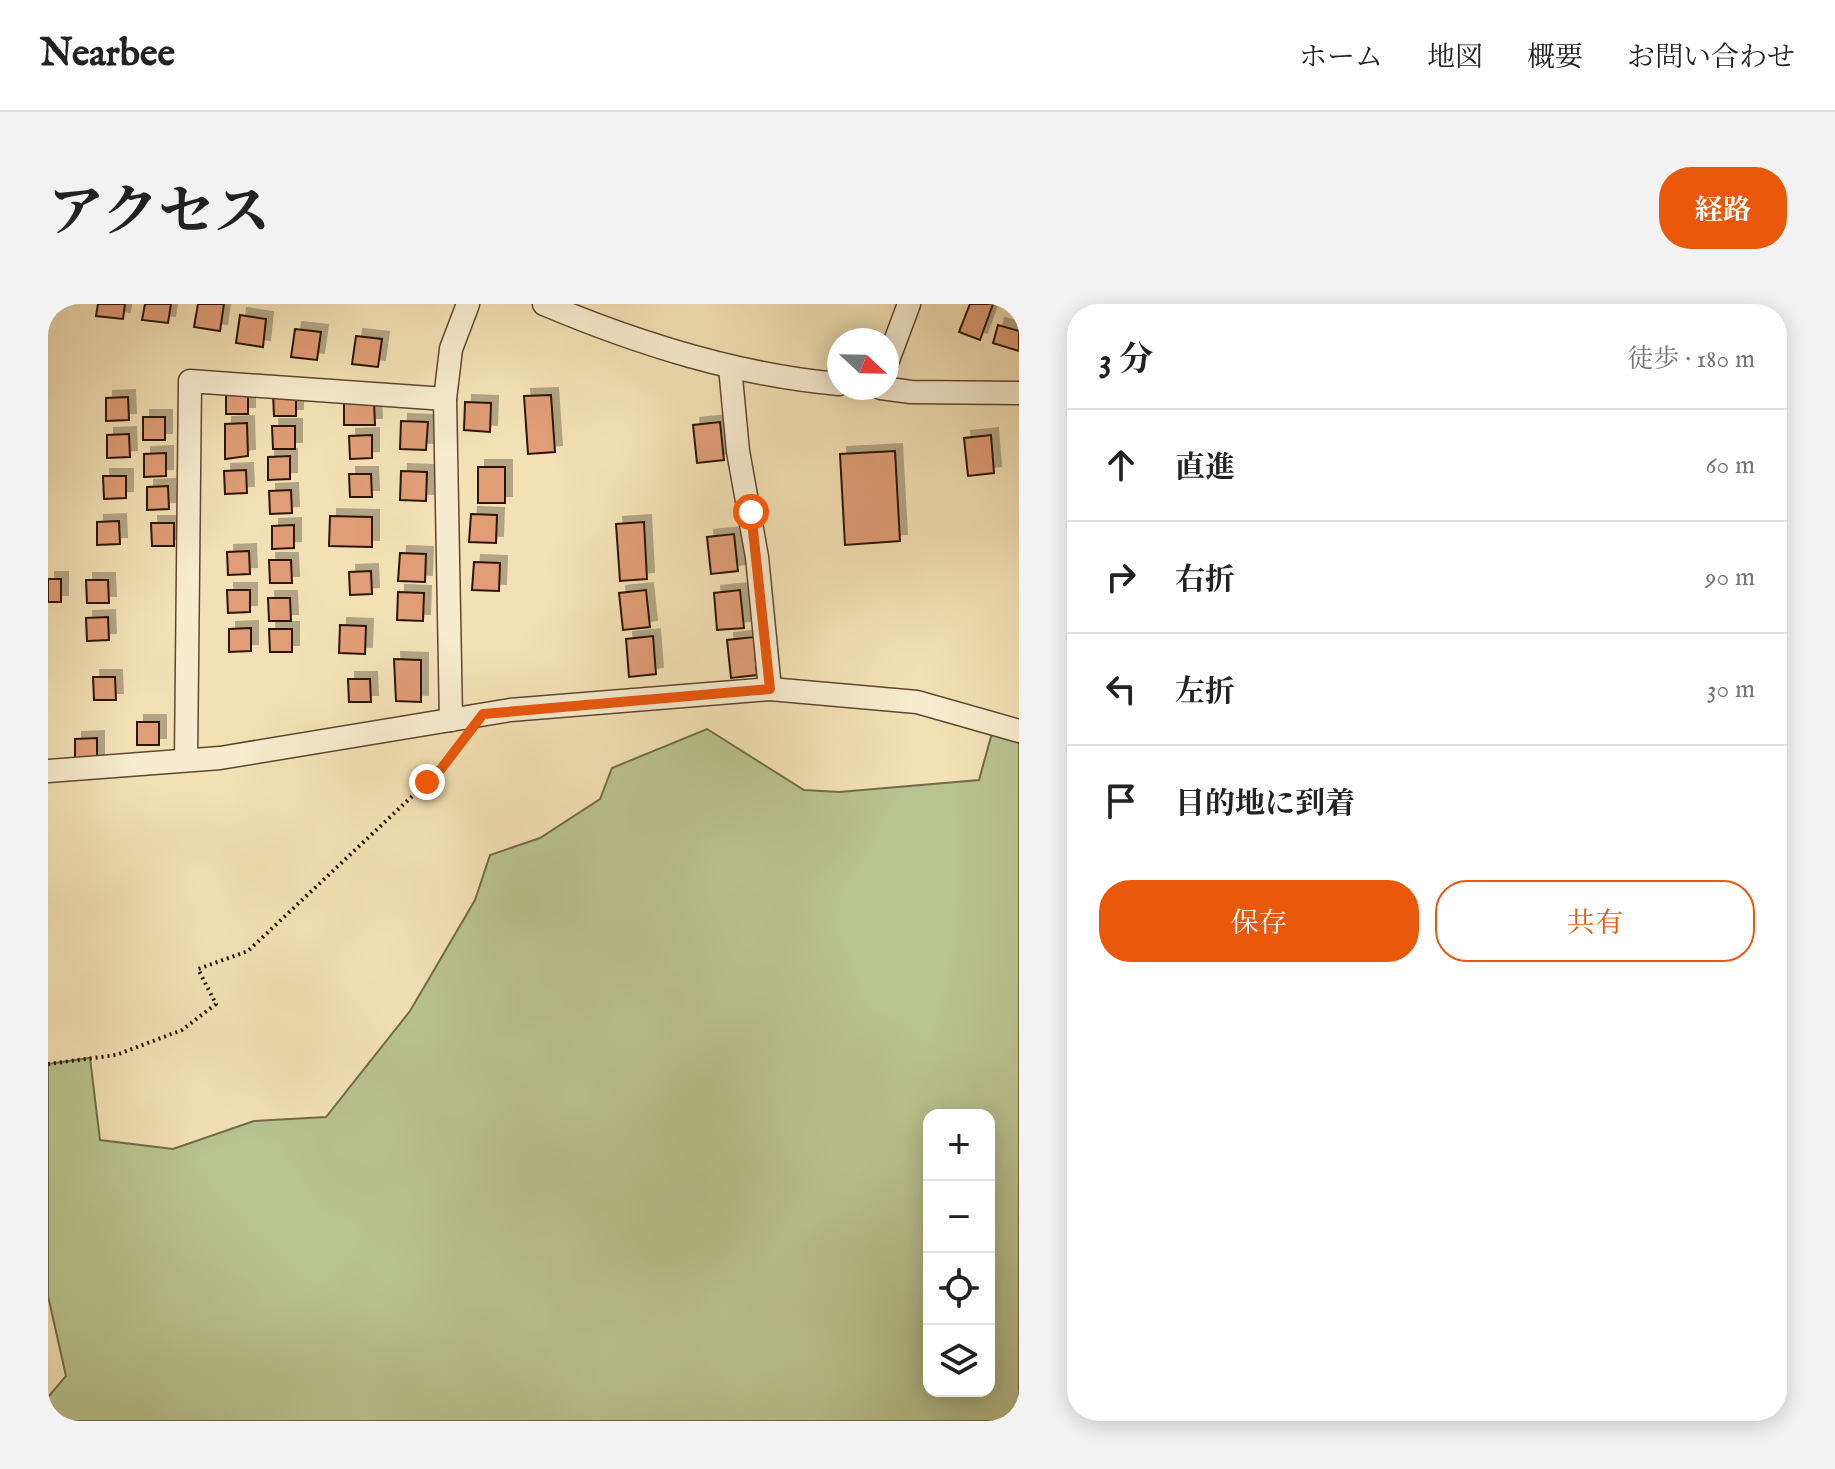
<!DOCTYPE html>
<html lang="ja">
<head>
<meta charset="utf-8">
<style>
	body { margin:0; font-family:"IM FELL English","Noto Serif JP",serif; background:#f2f2f2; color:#222 }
	.controls { position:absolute; right:24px; bottom:24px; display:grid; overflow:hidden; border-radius:16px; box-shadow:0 4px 20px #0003 }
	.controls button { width:72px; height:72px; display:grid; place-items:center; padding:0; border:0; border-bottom:2px solid #e0e0e0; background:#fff; color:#222; font:40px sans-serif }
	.compass { position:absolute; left:779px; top:24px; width:72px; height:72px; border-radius:50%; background:#fff; box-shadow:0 4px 20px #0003; rotate:112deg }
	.stop { position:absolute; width:24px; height:24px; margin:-18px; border:6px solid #ea580c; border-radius:50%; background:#fff }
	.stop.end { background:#ea580c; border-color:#fff; box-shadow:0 2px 8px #0008 }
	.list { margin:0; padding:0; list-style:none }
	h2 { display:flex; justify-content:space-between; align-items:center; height:104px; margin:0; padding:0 32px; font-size:34px }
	h2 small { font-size:26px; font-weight:400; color:#767676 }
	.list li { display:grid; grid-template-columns:52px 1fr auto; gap:24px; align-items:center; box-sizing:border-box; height:112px; padding:0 32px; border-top:2px solid #e0e0e0 }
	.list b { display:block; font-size:30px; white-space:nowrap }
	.list em { font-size:26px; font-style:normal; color:#767676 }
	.actions { display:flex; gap:16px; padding:24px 32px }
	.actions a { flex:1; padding:18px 0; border:2px solid #ea580c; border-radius:32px; text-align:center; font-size:28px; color:#ea580c }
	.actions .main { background:#ea580c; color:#fff }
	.icon { flex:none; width:44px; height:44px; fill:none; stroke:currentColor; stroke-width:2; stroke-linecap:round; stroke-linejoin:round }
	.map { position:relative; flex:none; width:971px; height:1117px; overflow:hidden; border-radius:32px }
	header { display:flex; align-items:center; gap:48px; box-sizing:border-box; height:112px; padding:0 40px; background:#fff; border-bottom:2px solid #e0e0e0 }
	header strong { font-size:38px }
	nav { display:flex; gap:44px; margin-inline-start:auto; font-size:28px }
	.intro { display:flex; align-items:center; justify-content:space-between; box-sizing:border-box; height:192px; padding:0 48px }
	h1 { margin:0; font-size:56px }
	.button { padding:20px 36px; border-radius:32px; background:#ea580c; color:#fff; font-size:28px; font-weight:700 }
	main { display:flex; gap:48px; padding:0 48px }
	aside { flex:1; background:#fff; border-radius:32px; box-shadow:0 4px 20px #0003 }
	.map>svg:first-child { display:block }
	.green { fill:#b9c38f; stroke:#726c48; stroke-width:2; fill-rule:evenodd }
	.building { fill:#e09d76; stroke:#2c1402; stroke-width:2; filter:url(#shadow) }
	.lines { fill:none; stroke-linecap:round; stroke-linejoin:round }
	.minor-casing { stroke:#5e472f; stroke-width:25 }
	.path { stroke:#2c1402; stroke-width:4; stroke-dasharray:2 4; stroke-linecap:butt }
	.minor { stroke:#f7eccf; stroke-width:22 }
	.route { stroke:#ea580c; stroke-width:10 }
</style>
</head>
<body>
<header>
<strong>Nearbee</strong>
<nav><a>ホーム</a><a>地図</a><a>概要</a><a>お問い合わせ</a></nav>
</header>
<div class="intro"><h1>アクセス</h1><a class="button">経路</a></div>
<main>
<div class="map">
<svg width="971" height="1117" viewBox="0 0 971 1117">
	<defs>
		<filter id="shadow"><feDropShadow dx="7" dy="-7" stdDeviation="0" flood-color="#0004"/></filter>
	</defs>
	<rect width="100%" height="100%" fill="#f3e1b5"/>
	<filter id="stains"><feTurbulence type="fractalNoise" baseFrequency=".0025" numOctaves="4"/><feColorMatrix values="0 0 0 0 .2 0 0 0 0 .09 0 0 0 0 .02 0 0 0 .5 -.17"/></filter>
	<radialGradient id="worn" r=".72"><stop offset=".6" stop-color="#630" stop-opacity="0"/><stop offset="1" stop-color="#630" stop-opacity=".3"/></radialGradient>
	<path class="green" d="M659,425L756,486L791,488L931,476L944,429L971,437V1117H0V1093L18,1072L0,992V760L42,754L52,836L125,845L206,817L278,813L362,707L427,596L442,551L492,534L552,495L564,464ZM881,811H941V1087H881Z"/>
	<g class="building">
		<polygon points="50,0 77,0 75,15 48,12"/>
		<polygon points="97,0 123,0 120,19 94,16"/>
		<polygon points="150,0 176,0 172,27 146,23"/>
		<polygon points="922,0 945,0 932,36 911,28"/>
		<polygon points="192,11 218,15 215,43 188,39"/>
		<polygon points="950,21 971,27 971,47 945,39"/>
		<polygon points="247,25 273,28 269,56 243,53"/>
		<polygon points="308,32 334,35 330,63 304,60"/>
		<rect x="178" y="87" width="22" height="23"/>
		<polygon points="225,89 248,89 248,112 226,112"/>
		<polygon points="503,91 507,148 480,150 476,92"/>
		<polygon points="80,93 81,116 58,117 58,94"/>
		<polygon points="296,98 326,98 327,121 296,121"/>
		<polygon points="417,98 443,99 442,128 416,126"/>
		<rect x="95" y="113" width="22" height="23"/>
		<polygon points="353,117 380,118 378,146 352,145"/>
		<polygon points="672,118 676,156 649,159 645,121"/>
		<polygon points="199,119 200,152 177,155 177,120"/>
		<polygon points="224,122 247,122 247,145 225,145"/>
		<polygon points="81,130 82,153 59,154 59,131"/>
		<polygon points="324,131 324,154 302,155 301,132"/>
		<polygon points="943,131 946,169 920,172 916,134"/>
		<polygon points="847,147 852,237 797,241 792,150"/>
		<polygon points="118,149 118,172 96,173 96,150"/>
		<polygon points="242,152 242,175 220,176 220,153"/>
		<rect x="430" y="163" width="27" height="36"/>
		<polygon points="198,166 199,189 177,190 176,167"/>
		<polygon points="353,167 379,168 378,197 352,196"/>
		<polygon points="301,170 323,170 324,193 302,193"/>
		<polygon points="55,172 78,172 78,194 56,195"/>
		<polygon points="120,182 121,205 99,206 99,183"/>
		<polygon points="243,186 244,209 222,210 221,187"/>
		<polygon points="423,210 449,211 448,239 421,238"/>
		<polygon points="282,212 324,213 324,243 281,242"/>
		<polygon points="71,217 72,240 49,241 49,218"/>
		<polygon points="596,218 599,275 572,277 568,220"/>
		<polygon points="103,219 126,219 126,242 104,242"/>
		<polygon points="246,221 246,244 224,245 224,222"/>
		<polygon points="686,230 690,267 663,270 659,233"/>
		<polygon points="201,247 202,270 180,271 179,248"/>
		<polygon points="352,249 378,250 377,278 350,277"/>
		<polygon points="221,256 243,256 244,279 222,279"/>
		<polygon points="426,258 452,259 451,287 424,286"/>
		<polygon points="323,267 324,290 302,291 301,268"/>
		<rect x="0" y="275" width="13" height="23"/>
		<polygon points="38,276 60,276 61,299 39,299"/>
		<polygon points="179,286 202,286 202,308 180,309"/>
		<polygon points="598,286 602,323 575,326 571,289"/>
		<polygon points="692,286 696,324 669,326 666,289"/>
		<polygon points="350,288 376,289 375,317 349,316"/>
		<polygon points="220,294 242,294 243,317 221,317"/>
		<polygon points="60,313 61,336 39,337 38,314"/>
		<polygon points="292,321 318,322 317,350 291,349"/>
		<polygon points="203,324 203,347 181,348 181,325"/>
		<polygon points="221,325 244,325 244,348 222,348"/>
		<polygon points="605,332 608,370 581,373 578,335"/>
		<polygon points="706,333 709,371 683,374 679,336"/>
		<polygon points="346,355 373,356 373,398 348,397"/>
		<polygon points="45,373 67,373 68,396 46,396"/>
		<polygon points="300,375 322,375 323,398 301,398"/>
		<rect x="89" y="418" width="22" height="23"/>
		<polygon points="49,434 49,457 27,457 27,435"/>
	</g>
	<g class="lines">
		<g class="minor-casing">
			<g id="minor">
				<path d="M496,0C591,40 689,71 791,80"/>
				<polyline points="839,59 861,0"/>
				<polyline points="682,63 690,147 709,253 722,385"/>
				<polyline points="833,84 863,88 971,89"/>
				<polyline points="403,416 397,95 403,45 420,0"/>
				<polyline points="138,455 142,77 397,95"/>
				<polyline points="0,467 172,454 462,406 722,385 869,398 971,427"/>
			</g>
		</g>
		<polyline class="path" points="0,760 68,751 134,726 168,700 150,665 200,647 393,465 416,434"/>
		<use href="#minor" class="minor"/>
	</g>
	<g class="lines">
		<polyline class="route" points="379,478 393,465 435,410 722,385 703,208"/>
	</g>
	<rect width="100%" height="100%" filter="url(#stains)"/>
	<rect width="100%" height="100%" fill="url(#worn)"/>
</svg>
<div class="controls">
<button>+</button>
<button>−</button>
<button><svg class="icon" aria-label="locate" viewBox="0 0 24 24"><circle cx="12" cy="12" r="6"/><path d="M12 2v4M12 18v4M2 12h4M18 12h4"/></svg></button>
<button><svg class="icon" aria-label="layers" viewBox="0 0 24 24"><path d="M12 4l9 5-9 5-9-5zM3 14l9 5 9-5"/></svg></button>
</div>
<svg class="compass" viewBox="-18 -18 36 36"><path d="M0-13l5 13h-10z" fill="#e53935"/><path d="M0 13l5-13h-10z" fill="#767676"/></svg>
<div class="stop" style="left:703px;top:208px"></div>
<div class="stop end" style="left:379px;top:478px"></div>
</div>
<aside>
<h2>3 分<small>徒歩 · 180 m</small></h2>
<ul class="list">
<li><svg class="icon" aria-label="ahead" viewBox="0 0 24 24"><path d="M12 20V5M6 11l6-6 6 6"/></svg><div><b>直進</b></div><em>60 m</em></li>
<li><svg class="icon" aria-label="right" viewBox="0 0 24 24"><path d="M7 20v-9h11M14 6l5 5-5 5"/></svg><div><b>右折</b></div><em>90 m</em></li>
<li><svg class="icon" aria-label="left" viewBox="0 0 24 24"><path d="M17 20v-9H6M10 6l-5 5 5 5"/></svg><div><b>左折</b></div><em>30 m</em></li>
<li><svg class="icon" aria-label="arrive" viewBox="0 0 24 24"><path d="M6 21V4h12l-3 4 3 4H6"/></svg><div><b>目的地に到着</b></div></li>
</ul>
<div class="actions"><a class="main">保存</a><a>共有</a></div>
</aside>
</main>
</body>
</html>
